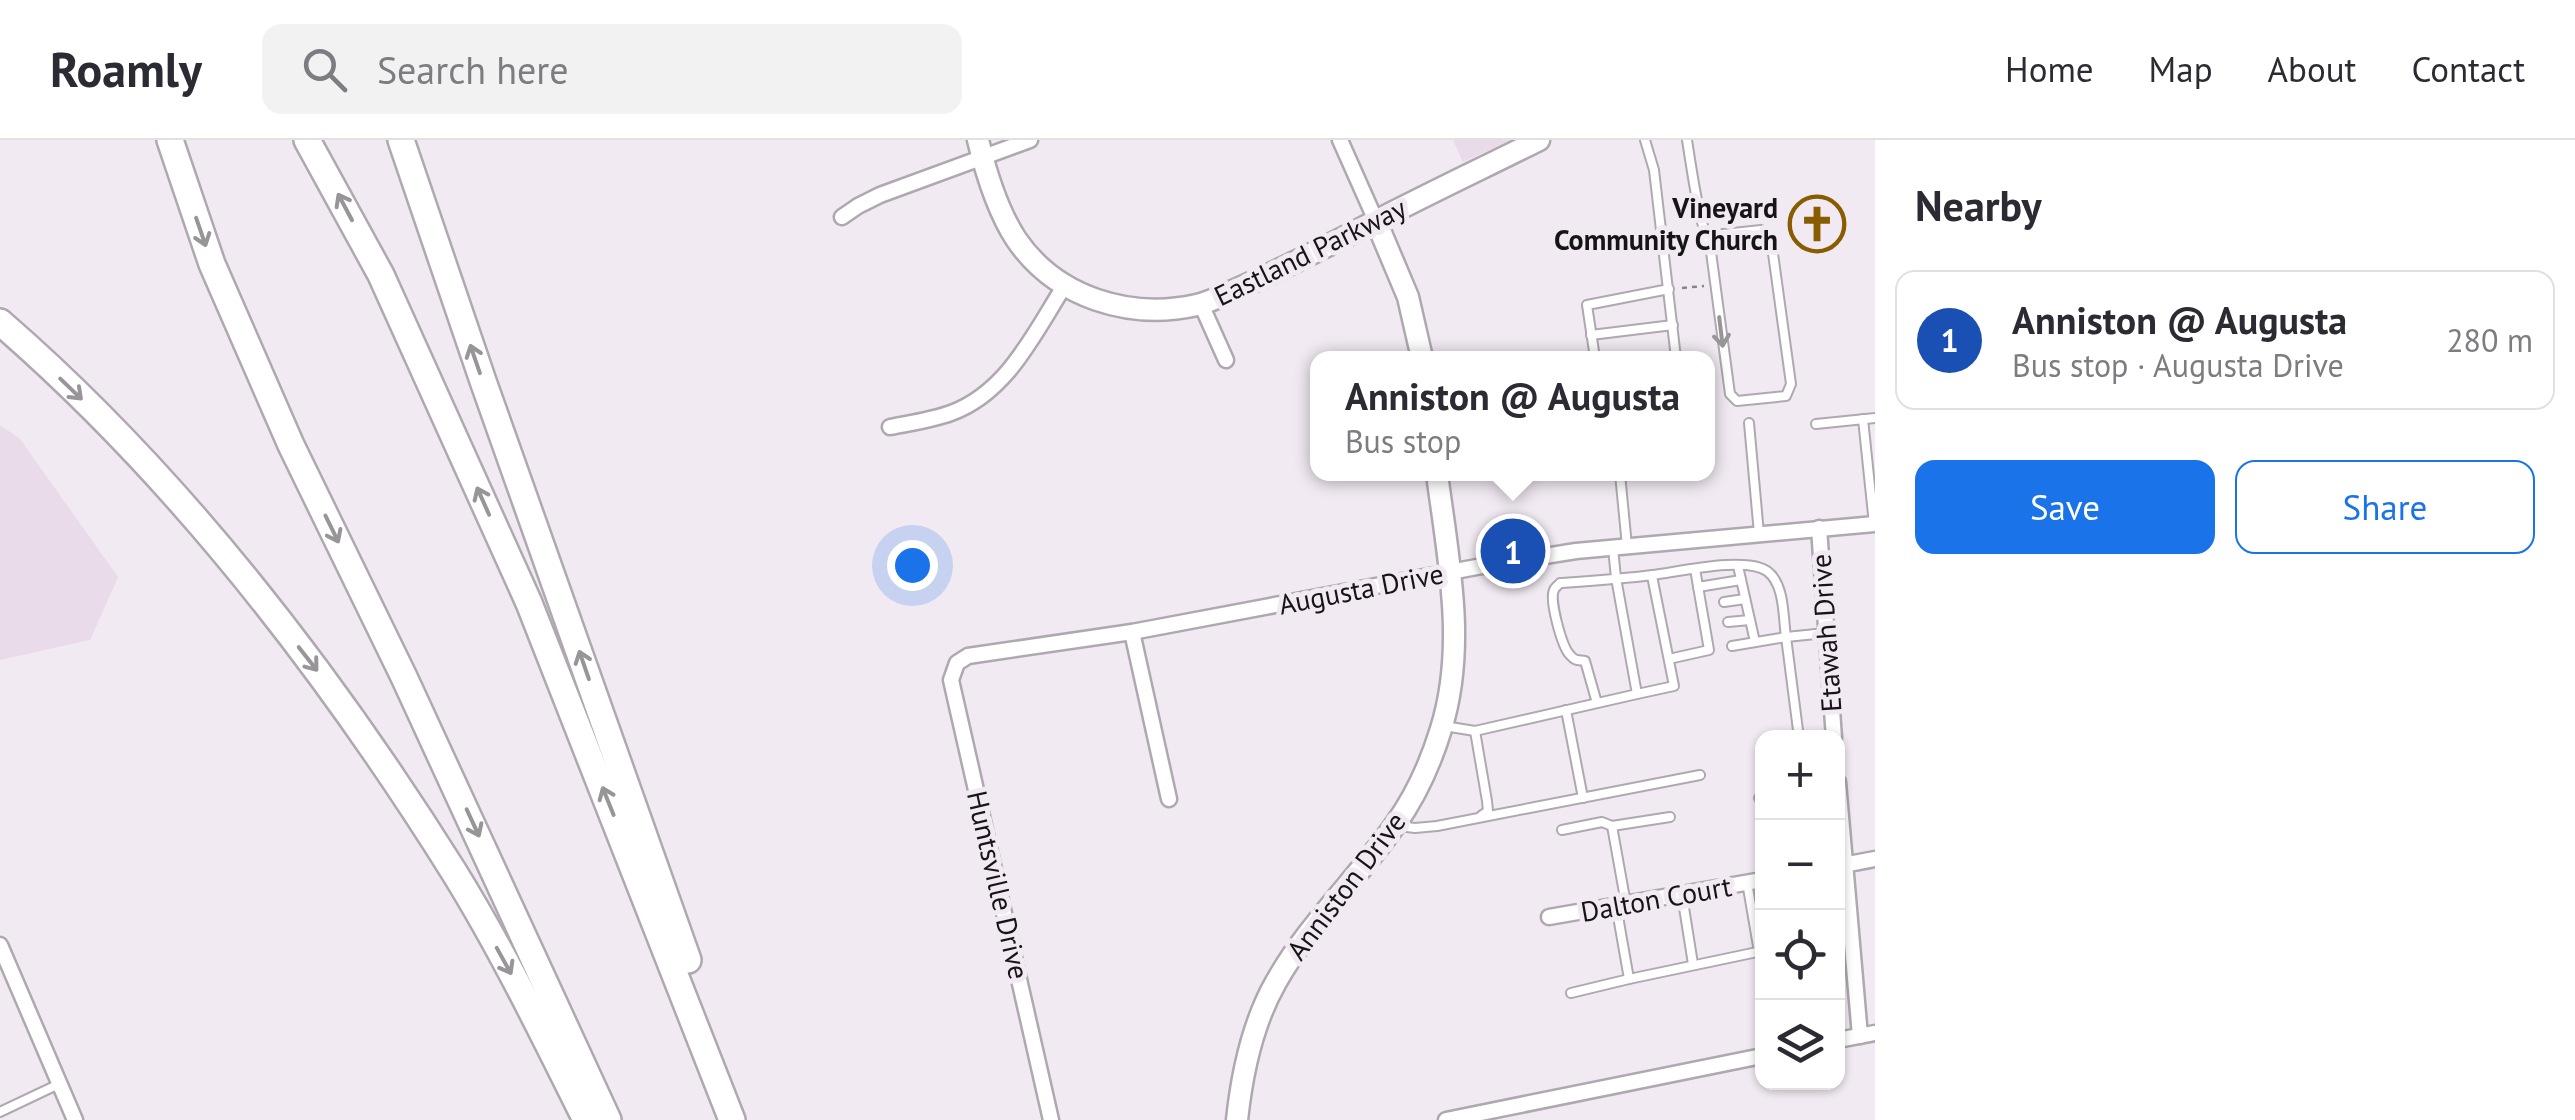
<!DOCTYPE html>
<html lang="en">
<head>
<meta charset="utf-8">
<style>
	body { margin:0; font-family:"PT Sans",sans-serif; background:#f2f2f3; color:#2b2b33 }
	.controls { position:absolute; right:30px; bottom:30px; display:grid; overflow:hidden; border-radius:20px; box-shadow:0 2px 8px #0004 }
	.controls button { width:90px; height:90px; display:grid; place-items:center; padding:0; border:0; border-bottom:2px solid #e1e1e2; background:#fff; color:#2b2b33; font:50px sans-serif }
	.you { position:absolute; left:912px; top:425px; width:35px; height:35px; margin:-25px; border:8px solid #fff; border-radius:50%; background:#1a73e8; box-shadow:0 0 0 15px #1a73e833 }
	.badge { display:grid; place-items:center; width:65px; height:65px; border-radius:50%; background:#1a73e8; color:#fff; font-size:32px; font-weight:700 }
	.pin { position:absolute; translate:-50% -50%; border:5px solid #fff; box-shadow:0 2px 10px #0006 }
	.popup { position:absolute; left:1310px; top:211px; width:405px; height:130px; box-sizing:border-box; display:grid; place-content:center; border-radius:20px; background:#fff; filter:drop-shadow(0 2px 8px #0005); font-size:32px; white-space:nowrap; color:#7c7c81 }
	.popup b { font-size:38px; color:#2b2b33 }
	.popup::after { content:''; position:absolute; left:50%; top:100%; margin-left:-20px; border:20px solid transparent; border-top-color:#fff }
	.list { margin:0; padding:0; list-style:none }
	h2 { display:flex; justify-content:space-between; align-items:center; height:130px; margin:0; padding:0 40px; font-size:42px }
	h2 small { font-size:32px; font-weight:400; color:#7c7c81 }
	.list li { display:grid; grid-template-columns:65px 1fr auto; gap:30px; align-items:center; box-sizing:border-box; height:140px; margin:0 20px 20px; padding:0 20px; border:2px solid #e1e1e2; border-radius:20px }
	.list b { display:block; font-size:38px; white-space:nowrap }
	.list p { margin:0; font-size:32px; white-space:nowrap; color:#7c7c81 }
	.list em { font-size:32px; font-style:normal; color:#7c7c81 }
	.actions { display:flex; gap:20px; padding:30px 40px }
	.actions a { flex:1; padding:22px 0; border:2px solid #1a73e8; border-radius:20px; text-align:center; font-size:35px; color:#1a73e8 }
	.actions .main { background:#1a73e8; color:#fff }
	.icon { flex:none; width:55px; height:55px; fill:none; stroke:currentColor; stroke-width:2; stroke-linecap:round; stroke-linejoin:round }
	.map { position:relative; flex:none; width:1875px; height:980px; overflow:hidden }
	header { display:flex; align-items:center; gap:60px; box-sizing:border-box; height:140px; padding:0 50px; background:#fff; border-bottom:2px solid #e1e1e2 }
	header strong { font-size:48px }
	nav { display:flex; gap:55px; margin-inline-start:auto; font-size:35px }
	.search { width:700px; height:90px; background:#f2f2f3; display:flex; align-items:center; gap:25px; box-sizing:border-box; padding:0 35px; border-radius:20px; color:#7c7c81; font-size:38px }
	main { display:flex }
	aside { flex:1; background:#fff }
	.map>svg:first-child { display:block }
	.built { fill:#e9dbea }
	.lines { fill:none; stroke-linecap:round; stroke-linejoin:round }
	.lane-casing { stroke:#b0a8b1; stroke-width:12 }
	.street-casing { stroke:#b0a8b1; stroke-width:19 }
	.secondary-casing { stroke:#b0a8b1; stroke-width:25 }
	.highway-casing { stroke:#b0a8b1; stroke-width:30 }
	.path { stroke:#89848a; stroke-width:2.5; stroke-dasharray:5 5; stroke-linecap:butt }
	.lane { stroke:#fff; stroke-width:8 }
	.street { stroke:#fff; stroke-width:14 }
	.secondary { stroke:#fff; stroke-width:20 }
	.highway { stroke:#fff; stroke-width:25 }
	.oneway { stroke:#979597 }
	.labels { text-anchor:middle; stroke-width:10; stroke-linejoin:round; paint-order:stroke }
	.poi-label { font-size:28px; font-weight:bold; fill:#171417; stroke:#f2eaf3; text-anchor:end }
	.street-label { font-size:28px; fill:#171417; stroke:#f2eaf3 }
</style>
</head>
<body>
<header>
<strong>Roamly</strong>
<div class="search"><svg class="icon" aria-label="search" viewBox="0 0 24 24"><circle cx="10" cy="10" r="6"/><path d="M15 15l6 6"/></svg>Search here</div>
<nav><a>Home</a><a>Map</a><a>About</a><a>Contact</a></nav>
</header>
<main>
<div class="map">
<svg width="1875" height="980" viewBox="0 0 1875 980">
	<rect width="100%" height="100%" fill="#f2eaf3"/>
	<g class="built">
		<polygon points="1453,0 1511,0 1463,22"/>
		<polygon points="0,285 20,299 118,437 90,500 0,520"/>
	</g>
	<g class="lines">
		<g class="lane-casing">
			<g id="lane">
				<polyline points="1645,0 1654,30 1676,218"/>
				<path d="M1687,0C1693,38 1698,76 1711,112L1730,254L1737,261L1786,256L1791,244L1771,99L1761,90L1705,96"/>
				<polyline points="1591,195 1673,185"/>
				<polyline points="1595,218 1587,165 1669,149"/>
				<polyline points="1863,279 1874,384"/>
				<polyline points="1749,283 1759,394"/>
				<polyline points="1816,284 1875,278"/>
				<polyline points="1620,334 1627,406"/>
				<polyline points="1738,426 1755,502"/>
				<polyline points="1698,447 1741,440"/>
				<polyline points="1724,462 1745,459"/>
				<polyline points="1728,482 1750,480"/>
				<polyline points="1669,519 1709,510 1695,429"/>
				<polyline points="1637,554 1674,546 1652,436"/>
				<path d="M1597,563L1585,521C1578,520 1575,521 1570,515C1562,507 1549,460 1554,450C1555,447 1558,446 1560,443C1590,441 1622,439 1652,435C1678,432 1746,416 1767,431C1785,444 1783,477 1786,497L1732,506"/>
				<polyline points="1566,570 1583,658"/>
				<polyline points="1444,586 1475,591 1637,554 1616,438 1613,408"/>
				<polyline points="1475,591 1487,661 1488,671 1481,676"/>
				<polyline points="1799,598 1786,497 1826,493"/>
				<polyline points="1759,658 1762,658"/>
				<polyline points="1399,686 1415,688 1437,686 1700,635"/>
				<polyline points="1562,690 1602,682 1612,686"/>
				<polyline points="1747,742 1759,812"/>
				<polyline points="1682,755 1693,824"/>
				<polyline points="1626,764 1612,686 1670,677"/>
				<polyline points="1629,839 1762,811"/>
				<polyline points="1571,853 1629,839 1616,765"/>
				<polyline points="0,972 59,944"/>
			</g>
		</g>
		<g class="street-casing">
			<g id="street">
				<polyline points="1340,0 1376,81"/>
				<polyline points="842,77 858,66 880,55 1030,0"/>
				<polyline points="1201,164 1226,220"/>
				<path d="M890,287C910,283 932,280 951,273C1008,252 1034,193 1065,145"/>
				<polyline points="1819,388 1834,598"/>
				<polyline points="1132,492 1169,659"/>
				<polyline points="1838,642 1860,896"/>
				<polyline points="1838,726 1875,719"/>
				<polyline points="1549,777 1762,740"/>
				<polyline points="0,805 75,980"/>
				<polyline points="1838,900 1875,893"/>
				<polyline points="1051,980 951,540 957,523 968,516 1132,492 1482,426 1576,411 1875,384"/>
				<polyline points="1446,980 1762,916"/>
			</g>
		</g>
		<g class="secondary-casing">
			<g id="secondary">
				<path d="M978,0C986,33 997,70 1016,99C1056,158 1130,180 1197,165C1214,161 1231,151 1246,145C1291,125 1333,103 1376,81C1430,53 1485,27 1539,0"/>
				<polyline points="1376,81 1408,157 1422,218"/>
				<path d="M1237,980C1242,933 1252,884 1276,842C1308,785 1357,739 1395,685C1415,657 1431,622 1441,589C1467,506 1448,418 1437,334"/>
			</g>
		</g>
		<g class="highway-casing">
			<g id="highway">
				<polyline points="170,0 212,124 291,305 404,537 608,980"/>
				<polyline points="307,0 381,135 529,463 732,980"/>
				<polyline points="401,0 483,241 688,820"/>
				<path d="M0,182C180,338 328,531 454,732C503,811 544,896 586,980"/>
			</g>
		</g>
		<polyline class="path" points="1682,148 1704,146"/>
		<use href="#lane" class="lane"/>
		<use href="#street" class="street"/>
		<use href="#secondary" class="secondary"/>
		<use href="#highway" class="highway"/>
	</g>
	<defs><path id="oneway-shaft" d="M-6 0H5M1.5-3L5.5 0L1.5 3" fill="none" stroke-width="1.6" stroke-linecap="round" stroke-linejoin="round" transform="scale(2.5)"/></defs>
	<g class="oneway">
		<use href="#oneway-shaft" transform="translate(345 67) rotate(-118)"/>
		<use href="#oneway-shaft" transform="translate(201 92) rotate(71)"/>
		<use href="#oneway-shaft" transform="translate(1721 192) rotate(83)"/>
		<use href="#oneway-shaft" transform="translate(475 219) rotate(-109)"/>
		<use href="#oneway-shaft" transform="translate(71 249) rotate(44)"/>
		<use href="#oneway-shaft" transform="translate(483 361) rotate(-114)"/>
		<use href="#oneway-shaft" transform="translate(332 389) rotate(64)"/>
		<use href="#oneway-shaft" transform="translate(308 519) rotate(52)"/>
		<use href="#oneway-shaft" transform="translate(584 525) rotate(-109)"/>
		<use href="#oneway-shaft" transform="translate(608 661) rotate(-112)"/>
		<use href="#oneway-shaft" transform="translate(473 683) rotate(65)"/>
		<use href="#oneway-shaft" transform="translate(504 821) rotate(61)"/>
	</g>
	<defs>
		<g id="church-ring" transform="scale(2.875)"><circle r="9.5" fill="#f2eaf3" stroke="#895c00" stroke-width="1.5"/><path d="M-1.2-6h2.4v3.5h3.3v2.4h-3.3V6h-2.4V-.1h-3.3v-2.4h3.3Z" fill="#895c00"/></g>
	</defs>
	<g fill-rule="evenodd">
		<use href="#church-ring" x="1817" y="84"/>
	</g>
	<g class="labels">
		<g class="poi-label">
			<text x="1778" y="78">Vineyard<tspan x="1778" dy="32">Community Church</tspan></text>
		</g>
		<g class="street-label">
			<text transform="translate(1310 112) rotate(-26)" y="10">Eastland Parkway</text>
			<text transform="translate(1361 449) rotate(-11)" y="10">Augusta Drive</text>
			<text transform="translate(1826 493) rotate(-94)" y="10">Etawah Drive</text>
			<text transform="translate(998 745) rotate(77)" y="10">Huntsville Drive</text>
			<text transform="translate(1346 746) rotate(-53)" y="10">Anniston Drive</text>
			<text transform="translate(1656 759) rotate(-10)" y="10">Dalton Court</text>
		</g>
	</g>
</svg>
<div class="controls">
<button>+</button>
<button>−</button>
<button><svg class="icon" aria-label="locate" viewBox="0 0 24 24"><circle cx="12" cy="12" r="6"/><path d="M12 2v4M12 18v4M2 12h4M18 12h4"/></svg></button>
<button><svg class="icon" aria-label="layers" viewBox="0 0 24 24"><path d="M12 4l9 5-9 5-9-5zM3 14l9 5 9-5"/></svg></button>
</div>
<div class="you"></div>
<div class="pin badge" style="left:1513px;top:411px;background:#1a4fb4">1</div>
<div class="popup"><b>Anniston @ Augusta</b>Bus stop</div>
</div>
<aside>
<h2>Nearby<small></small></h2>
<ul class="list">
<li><span class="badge" style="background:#1a4fb4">1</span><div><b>Anniston @ Augusta</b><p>Bus stop · Augusta Drive</p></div><em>280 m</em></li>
</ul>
<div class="actions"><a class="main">Save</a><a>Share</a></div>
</aside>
</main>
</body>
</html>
